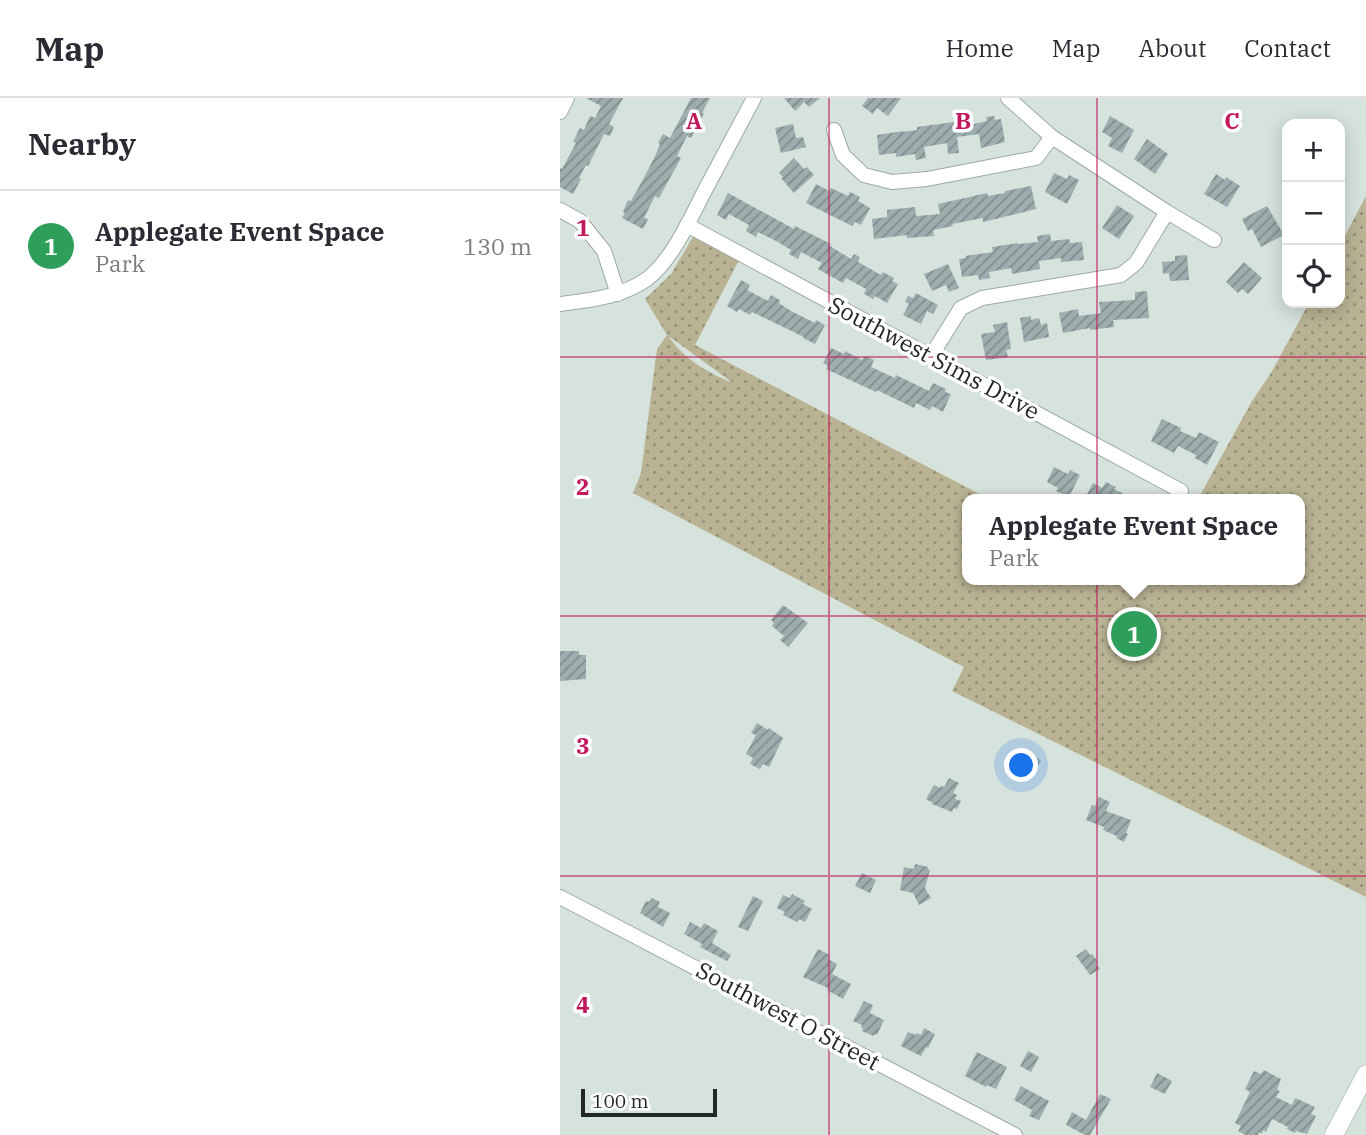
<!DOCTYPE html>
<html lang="en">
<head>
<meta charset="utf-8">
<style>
	body { margin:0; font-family:"IBM Plex Serif",serif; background:#f7f7f7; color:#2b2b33 }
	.controls { position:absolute; right:21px; top:21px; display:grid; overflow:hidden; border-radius:14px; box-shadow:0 4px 18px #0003 }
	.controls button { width:63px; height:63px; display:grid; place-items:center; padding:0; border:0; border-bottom:2px solid #e1e1e2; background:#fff; color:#2b2b33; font:35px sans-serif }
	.scale { position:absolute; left:21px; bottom:18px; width:136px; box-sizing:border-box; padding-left:7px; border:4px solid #222624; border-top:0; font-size:19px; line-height:24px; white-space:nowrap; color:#222624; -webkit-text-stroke:5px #fff; paint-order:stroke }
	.you { position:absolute; left:462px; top:668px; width:24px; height:24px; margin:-18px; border:5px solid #fff; border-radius:50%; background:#1a73e8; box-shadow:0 0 0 10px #1a73e833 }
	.badge { display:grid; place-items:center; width:46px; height:46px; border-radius:50%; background:#7c3aed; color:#fff; font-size:23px; font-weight:700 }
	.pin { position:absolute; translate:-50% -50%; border:4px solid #fff; box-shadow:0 2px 7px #0006 }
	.popup { position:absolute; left:402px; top:396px; width:343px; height:91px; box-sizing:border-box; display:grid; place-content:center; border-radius:14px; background:#fff; filter:drop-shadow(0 2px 5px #0005); font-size:23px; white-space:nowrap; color:#7c7c81 }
	.popup b { font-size:26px; color:#2b2b33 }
	.popup::after { content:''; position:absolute; left:50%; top:100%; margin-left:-14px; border:14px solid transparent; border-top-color:#fff }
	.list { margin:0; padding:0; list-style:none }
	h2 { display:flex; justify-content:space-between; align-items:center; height:91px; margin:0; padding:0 28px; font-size:30px }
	h2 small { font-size:23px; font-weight:400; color:#7c7c81 }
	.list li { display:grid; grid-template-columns:46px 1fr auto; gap:21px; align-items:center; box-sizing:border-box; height:112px; padding:0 28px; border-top:2px solid #e1e1e2 }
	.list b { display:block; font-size:26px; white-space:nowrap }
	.list p { margin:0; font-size:23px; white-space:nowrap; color:#7c7c81 }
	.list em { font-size:23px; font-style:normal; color:#7c7c81 }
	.icon { flex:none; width:38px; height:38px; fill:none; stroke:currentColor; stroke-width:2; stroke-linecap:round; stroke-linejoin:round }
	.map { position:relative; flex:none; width:806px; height:1037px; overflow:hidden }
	header { display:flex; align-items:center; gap:42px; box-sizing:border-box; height:98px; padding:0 35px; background:#fff; border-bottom:2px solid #e1e1e2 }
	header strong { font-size:33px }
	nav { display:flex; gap:38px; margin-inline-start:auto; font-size:24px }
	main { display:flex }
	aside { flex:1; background:#fff }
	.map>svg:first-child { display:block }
	.park { fill:url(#park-dots); fill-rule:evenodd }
	.building { fill:url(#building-hatch) }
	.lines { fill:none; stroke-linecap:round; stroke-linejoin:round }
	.minor-casing { stroke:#9da9a2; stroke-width:16 }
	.major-casing { stroke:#9da9a2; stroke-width:19 }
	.minor { stroke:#fff; stroke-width:14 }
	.major { stroke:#fff; stroke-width:18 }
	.grid { fill:none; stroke:#c2185b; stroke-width:2; stroke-opacity:0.55 }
	.labels { text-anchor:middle; stroke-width:7; stroke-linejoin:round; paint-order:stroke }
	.street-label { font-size:23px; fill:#222624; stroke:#fff }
	.grid-label { font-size:23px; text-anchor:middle; font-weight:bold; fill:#c2185b; stroke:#fff; stroke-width:7; stroke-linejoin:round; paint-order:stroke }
</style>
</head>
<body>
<header>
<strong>Map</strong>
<nav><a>Home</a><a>Map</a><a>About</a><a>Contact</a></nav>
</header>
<main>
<aside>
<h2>Nearby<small></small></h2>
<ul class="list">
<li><span class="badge" style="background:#2e9e5b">1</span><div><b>Applegate Event Space</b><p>Park</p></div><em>130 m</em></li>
</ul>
</aside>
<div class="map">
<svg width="806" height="1037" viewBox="0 0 806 1037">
	<defs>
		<pattern id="park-dots" width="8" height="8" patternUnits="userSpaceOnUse" patternTransform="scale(1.75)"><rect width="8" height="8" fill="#b9b394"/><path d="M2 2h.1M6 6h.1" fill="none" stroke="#969179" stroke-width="1.8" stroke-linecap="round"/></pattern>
		<pattern id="building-hatch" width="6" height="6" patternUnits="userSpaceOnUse" patternTransform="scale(1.75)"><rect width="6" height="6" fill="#9eadad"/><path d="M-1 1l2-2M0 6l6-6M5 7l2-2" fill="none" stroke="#808d8d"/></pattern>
	</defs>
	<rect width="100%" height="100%" fill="#d6e3dc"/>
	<path class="park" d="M806,98V799L392,593L404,569L73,395L81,375L97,251L107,237L85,201L111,176L133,139L179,162L135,247L429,401H408V482H583L592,487L595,482H740V401H638L692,303L711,275L749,205H780V147ZM109,239H110L173,285C148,275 124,261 109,239Z"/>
	<g class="building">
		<polygon points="26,0 63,0 49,26 54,29 50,38 44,36 28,68 26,67 19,80 21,81 13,96 0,89 0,70 2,71 16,45 13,44 20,30 24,32 30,18 35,20 41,8"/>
		<polygon points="131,0 150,0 142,15 144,16 131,40 127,38 117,58 121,60 99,100 95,98 84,120 88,121 83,131 62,120 65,115 63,114 68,102 71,103 86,76 95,58 100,46 98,45 103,36 110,40"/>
		<polygon points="224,0 260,0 249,9 244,4 235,13"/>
		<polygon points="308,0 341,0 328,18 317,10 313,16 302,8"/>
		<polygon points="434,18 435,22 441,21 445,44 421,50 419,36 397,39 399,55 388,56 387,45 364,49 366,60 356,62 355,56 336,59 336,55 319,57 317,37 343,33 343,34 357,32 357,29 409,22 409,27 427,23 426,19"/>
		<polygon points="550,18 574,32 562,55 548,48 552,40 542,34"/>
		<polygon points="233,26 236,40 243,39 246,49 221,55 215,30"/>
		<polygon points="587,41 608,56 595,76 574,61"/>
		<polygon points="234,60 244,71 247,69 254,77 234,95 221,80 223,79 219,75"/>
		<polygon points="494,75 507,81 509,77 519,82 507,106 485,94"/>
		<polygon points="656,76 665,82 666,79 680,88 667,109 644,96"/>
		<polygon points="256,86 269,93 271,90 288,98 290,94 300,99 298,103 310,110 301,127 295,124 292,128 246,105"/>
		<polygon points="471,88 476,111 423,124 423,120 392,126 393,128 373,132 374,138 347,140 347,137 314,141 312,121 327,119 327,112 355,109 356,118 380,116 378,106 427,95 428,98 445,95 445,93"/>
		<polygon points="168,95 234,131 235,128 271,146 270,148 291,161 294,156 300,159 298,164 321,177 323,174 334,180 332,183 338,186 327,205 315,198 313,201 304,196 306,191 286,180 283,185 258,171 262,165 241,154 238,161 229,156 231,152 218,144 198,134 196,139 186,133 189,127 169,116 166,122 157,117"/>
		<polygon points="557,107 574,118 559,141 542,130"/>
		<polygon points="707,108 724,137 701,149 692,131 688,133 682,121"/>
		<polygon points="490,136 491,143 509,141 510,145 522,144 524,162 501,164 501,160 479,163 480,171 452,176 451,170 429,174 430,180 419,182 418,177 402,179 399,161 406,160 405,158 433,154 432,149 458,145 458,146 478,144 477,138"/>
		<polygon points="627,157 629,182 610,183 609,175 603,176 602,164 615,163 615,158"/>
		<polygon points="684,164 702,180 688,196 682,191 678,195 666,184"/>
		<polygon points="388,166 399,190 389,194 386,187 372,193 364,176"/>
		<polygon points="181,182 190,187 187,192 208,203 211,197 220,202 219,205 231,213 255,225 256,222 265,227 255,246 243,240 244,239 192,214 190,217 179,211 177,214 167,208"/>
		<polygon points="587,193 589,220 553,222 554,229 530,232 530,230 503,235 499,215 518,211 519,218 541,215 539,204 575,202 575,194"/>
		<polygon points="356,195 378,207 373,216 367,213 361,226 343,217 349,206 345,204 348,198 353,200"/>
		<polygon points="471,218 471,222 479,220 481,227 487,225 489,239 464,244 460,220"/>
		<polygon points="447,224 451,251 446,252 448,259 426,262 421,236 435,234 433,227"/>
		<polygon points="271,250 284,256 285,253 302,262 305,258 314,262 311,269 335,280 336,277 369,293 373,285 386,291 385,294 391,296 383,314 372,308 370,312 356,305 354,310 317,292 316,294 266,271 268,268 263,265"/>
		<polygon points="602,321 621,330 620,333 636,340 639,334 659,344 647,367 635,360 636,357 618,348 614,355 591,343"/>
		<polygon points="494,369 508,376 510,372 520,377 509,399 496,393 498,390 487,384"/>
		<polygon points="546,384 556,389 554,391 573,401 531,401 526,398 533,385 542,390"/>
		<polygon points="223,507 248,525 228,549 220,542 224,538 212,528 214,525 211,522"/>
		<polygon points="0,553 19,553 19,557 26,557 26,581 0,583"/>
		<polygon points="197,625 208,632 209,630 223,640 209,669 203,666 200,671 190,666 193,660 186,656 196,637 191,635"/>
		<polygon points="463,653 481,662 473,678 455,669"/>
		<polygon points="389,680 399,685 393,695 397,697 395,701 401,703 397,711 394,710 392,714 372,706 373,705 366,701 374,687 380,690 381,688 384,689"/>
		<polygon points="539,699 550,704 546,713 571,722 566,735 568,736 564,744 556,740 557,738 543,732 544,729 526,722 532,707 535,708"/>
		<polygon points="355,766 368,769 368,771 370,772 365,790 371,800 359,807 353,795 340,792 344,769 354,771"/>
		<polygon points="302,775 316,782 310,795 295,788"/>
		<polygon points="232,796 245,803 243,806 252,811 245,824 239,821 237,824 223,817 225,814 217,810 223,797 230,800"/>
		<polygon points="193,798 203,803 188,833 178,829"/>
		<polygon points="92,800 100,804 98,809 110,815 103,829 80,815 86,803 89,804"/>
		<polygon points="130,824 141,830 144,825 158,833 152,845 171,857 167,863 140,849 142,846 124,836"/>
		<polygon points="258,851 270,857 268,861 277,866 272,876 291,886 283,901 267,892 268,890 243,879"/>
		<polygon points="526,851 530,857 532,856 538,864 536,866 540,871 530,877 516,858"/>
		<polygon points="304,903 313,907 310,915 324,922 317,937 315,936 313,938 302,933 303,930 301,929 302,927 293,923"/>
		<polygon points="364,930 375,936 368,950 366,949 361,958 341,948 348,934 356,937 357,935 361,937"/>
		<polygon points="468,953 479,959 471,974 460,968"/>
		<polygon points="417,954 447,969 436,991 427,987 426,989 405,978"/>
		<polygon points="704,972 721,981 717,992 720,993 716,999 732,1007 735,1000 755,1009 751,1016 756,1018 747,1036 736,1033 735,1035 727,1031 728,1029 712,1021 706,1034 703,1032 702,1036 699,1034 698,1037 685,1037 678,1033 681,1028 675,1025 690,994 685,991 694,973 701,976"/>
		<polygon points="597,975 612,983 605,996 590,989"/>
		<polygon points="461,988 489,1003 479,1022 469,1018 472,1012 454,1002"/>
		<polygon points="540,996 551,1001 530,1037 525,1037 506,1027 512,1014 526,1022"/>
	</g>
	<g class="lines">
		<g class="minor-casing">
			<g id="minor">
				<polyline points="448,0 492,39 607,114 654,142"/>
				<polyline points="0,14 7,0"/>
				<polyline points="274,32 283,57 304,77 332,84 367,81 476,60 492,39"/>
				<polyline points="0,112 20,123 44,153 58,196"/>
				<polyline points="127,127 621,393"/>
				<path d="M0,206C30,202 62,199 87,181C112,162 129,123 143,96C160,64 177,32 194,0"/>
				<polyline points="371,258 401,210 422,200 561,177 576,165 607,114"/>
				<polyline points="0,799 455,1037"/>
			</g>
		</g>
		<g class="major-casing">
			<polyline id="major" points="774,1037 806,976"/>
		</g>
		<use href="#minor" class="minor"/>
		<use href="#major" class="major"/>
	</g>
	<path class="grid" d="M269,0V1037M537,0V1037M0,259H806M0,518H806M0,778H806"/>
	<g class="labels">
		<g class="street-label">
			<text transform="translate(374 260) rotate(28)" y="8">Southwest Sims Drive</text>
			<text transform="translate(228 918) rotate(28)" y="8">Southwest O Street</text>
		</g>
	</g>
	<g class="grid-label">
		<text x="134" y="31">A</text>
		<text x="403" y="31">B</text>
		<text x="672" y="31">C</text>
		<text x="23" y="138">1</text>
		<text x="23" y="397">2</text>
		<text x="23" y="656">3</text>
		<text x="23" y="915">4</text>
	</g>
</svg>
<div class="controls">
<button>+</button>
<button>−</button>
<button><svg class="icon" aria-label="locate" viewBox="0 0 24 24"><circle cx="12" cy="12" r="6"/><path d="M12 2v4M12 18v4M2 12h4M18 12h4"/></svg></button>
</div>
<div class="scale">100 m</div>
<div class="you"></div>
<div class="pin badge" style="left:574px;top:536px;background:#2e9e5b">1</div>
<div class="popup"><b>Applegate Event Space</b>Park</div>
</div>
</main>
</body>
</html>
